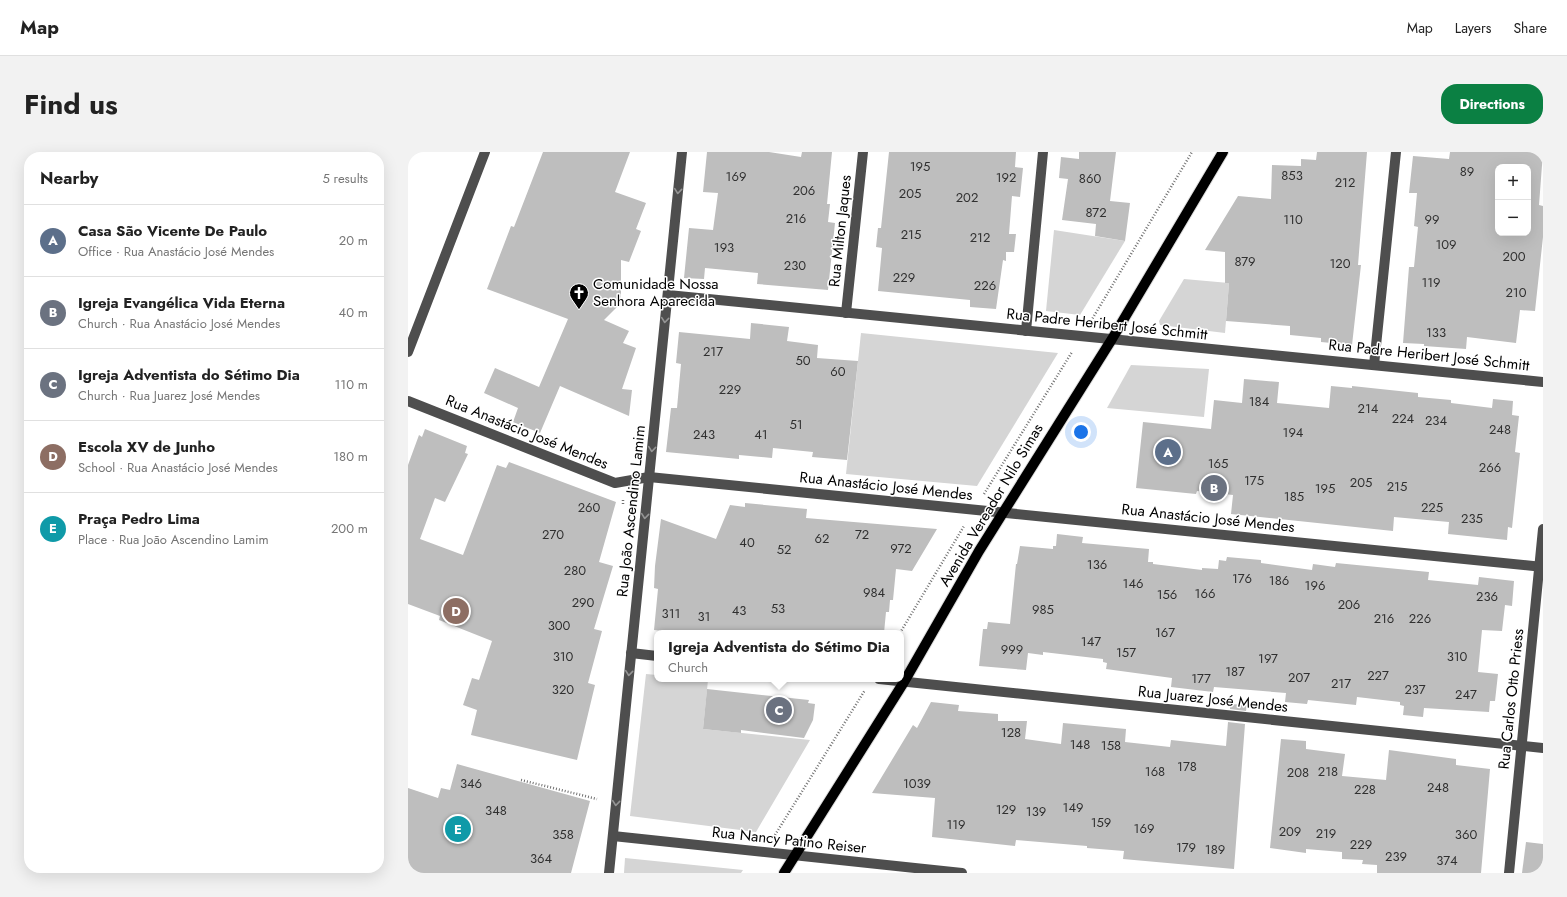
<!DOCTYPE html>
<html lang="en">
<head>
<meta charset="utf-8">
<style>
	body { margin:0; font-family:Jost,sans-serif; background:#f2f2f2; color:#222 }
	.controls { position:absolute; right:12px; top:12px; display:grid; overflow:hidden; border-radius:8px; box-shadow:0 4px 16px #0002 }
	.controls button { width:36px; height:36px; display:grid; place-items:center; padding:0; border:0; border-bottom:1px solid #e0e0e0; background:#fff; color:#222; font:20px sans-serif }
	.you { position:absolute; left:673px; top:280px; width:14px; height:14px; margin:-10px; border:3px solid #fff; border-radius:50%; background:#1a73e8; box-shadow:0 0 0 6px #1a73e833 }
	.badge { display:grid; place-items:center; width:26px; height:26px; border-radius:50%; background:#0b8043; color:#fff; font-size:13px; font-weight:700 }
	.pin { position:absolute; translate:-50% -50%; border:2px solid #fff; box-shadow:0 1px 4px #0006 }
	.popup { position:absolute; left:246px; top:478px; width:250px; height:52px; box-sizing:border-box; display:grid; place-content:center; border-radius:8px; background:#fff; filter:drop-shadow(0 1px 3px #0005); font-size:13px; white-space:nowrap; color:#767676 }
	.popup b { font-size:15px; color:#222 }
	.popup::after { content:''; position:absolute; left:50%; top:100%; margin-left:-8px; border:8px solid transparent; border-top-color:#fff }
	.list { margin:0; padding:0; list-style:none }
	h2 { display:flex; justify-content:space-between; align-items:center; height:52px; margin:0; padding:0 16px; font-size:17px }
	h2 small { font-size:13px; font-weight:400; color:#767676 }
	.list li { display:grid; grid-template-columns:26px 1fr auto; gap:12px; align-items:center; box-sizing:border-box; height:72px; padding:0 16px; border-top:1px solid #e0e0e0 }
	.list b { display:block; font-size:15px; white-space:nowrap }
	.list p { margin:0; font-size:13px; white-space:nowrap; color:#767676 }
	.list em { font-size:13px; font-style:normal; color:#767676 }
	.map { position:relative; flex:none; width:1135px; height:721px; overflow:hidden; border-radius:16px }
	header { display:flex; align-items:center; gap:24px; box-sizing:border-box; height:56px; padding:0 20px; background:#fff; border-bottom:1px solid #e0e0e0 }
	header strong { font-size:19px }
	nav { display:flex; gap:22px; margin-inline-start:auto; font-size:14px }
	.intro { display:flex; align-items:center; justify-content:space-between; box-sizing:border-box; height:96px; padding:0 24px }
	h1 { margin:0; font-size:28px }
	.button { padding:10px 18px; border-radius:16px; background:#0b8043; color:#fff; font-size:14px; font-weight:700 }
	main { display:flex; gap:24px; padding:0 24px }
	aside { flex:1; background:#fff; border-radius:16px; box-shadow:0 4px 16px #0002 }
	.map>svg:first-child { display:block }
	.green { fill:#d5d5d5 }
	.building { fill:#bebebe; fill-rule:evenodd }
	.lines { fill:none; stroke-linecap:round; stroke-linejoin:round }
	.major-casing { stroke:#dbdbdb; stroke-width:12 }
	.path { stroke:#707070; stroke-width:2.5; stroke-dasharray:1 2; stroke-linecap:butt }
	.minor { stroke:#4e4e4e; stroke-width:10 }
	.major { stroke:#000; stroke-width:10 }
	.oneway { stroke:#959595 }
	.labels { text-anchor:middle; stroke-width:3; stroke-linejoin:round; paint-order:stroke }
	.number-label { font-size:13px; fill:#303030 }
	.street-label { font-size:15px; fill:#000; stroke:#fff }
	.poi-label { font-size:15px; fill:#000; stroke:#fff; text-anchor:start }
</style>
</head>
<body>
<header>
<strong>Map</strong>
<nav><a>Map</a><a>Layers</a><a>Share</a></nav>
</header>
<div class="intro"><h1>Find us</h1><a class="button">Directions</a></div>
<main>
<aside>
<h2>Nearby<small>5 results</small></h2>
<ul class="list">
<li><span class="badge" style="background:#5c6f8a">A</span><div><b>Casa São Vicente De Paulo</b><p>Office · Rua Anastácio José Mendes</p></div><em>20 m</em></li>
<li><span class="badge" style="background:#6b7280">B</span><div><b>Igreja Evangélica Vida Eterna</b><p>Church · Rua Anastácio José Mendes</p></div><em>40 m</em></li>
<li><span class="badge" style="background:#6b7280">C</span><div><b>Igreja Adventista do Sétimo Dia</b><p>Church · Rua Juarez José Mendes</p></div><em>110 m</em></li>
<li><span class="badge" style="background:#8d6e63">D</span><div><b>Escola XV de Junho</b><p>School · Rua Anastácio José Mendes</p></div><em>180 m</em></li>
<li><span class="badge" style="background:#0f9aa8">E</span><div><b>Praça Pedro Lima</b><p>Place · Rua João Ascendino Lamim</p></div><em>200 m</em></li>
</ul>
</aside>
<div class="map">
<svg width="1135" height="721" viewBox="0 0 1135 721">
	<rect width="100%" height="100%" fill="#fff"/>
	<g class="green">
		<polygon points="646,78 717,89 672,163 638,159"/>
		<polygon points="776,127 821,131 817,181 752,173 751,169"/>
		<polygon points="453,181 650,201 569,334 438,322"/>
		<polygon points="723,213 801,217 796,265 699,256"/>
		<polygon points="238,522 249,523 249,527 300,528 295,577 402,588 348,680 222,664"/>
		<polygon points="217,706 335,718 333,721 216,721"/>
	</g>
	<g class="building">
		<polygon points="135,0 222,0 207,40 238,51 228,77 233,79 221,110 213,108 213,151 196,168 221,179 215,191 228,196 214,237 224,238 221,264 152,234 132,281 105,270 110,256 76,241 87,216 131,235 160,167 79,137 103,74 106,75"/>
		<polygon points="299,0 361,0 393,5 394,0 424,0 419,52 422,52 420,70 427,71 420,138 349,132 350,121 297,116 296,127 276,126 281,76 305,78 310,41 295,40"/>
		<polygon points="481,0 608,0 607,15 615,16 612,45 604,44 601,82 608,82 606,100 598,100 598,109 595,108 588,157 562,155 562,148 470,139 474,96 468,95 470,76 473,76"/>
		<polygon points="671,0 708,0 702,49 722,51 717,89 687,84 688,72 654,68 660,27 651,26 653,5 671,7"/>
		<polygon points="909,0 959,0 950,113 953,113 944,193 913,190 913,186 882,183 882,174 818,169 821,131 817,131 817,100 797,98 830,44 863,47 864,13 893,14 893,7 908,8"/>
		<path d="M1042,0H1135L1131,53L1135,54V85L1127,159L1112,158L1108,191L1059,185L1058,197L1016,194V192L995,191L1001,115H1006L1010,75L1006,74L1009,41H1001L1005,4L1041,7ZM1090,15H1120V81H1090Z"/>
		<polygon points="343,171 381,175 379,189 410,193 409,206 450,209 439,308 404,305 405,300 365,296 364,306 331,303 331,307 258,300 263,256 269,256 273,212 268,211 271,180 342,187"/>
		<polygon points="836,227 871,230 869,251 921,256 923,234 944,236 944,234 1010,241 1010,245 1043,248 1043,251 1084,256 1085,247 1105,249 1104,263 1111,264 1107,300 1112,301 1104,376 1100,375 1099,388 1040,382 1041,370 986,365 985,379 823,362 825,343 789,339 788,342 728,336 735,270 803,277 806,248 834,251"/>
		<polygon points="17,277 59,294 57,301 60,302 37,350 27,346 12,387 55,403 89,313 98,316 101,310 208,350 191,410 205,414 186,477 194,479 180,531 187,533 169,608 63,583 69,558 55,553 64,526 71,528 84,489 31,468 32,464 0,452 0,313 11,283 14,285"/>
		<polygon points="337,351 399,357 398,366 529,377 504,419 488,417 485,448 482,448 481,460 478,460 476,481 273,481 246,478 250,437 246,436 247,414 253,367 308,387 322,353 337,355"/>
		<polygon points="649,382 675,385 674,391 741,397 740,410 745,410 745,412 794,418 794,416 810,417 811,408 818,409 819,405 853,408 853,411 904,418 905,412 927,415 928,411 1021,420 1020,428 1070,433 1071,425 1106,429 1104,454 1097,453 1094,479 1074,478 1070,520 1090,522 1087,549 1082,549 1081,560 1016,556 1015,565 995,563 996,554 992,553 992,550 949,545 948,553 900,548 899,552 877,550 878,541 806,535 805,540 763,535 764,526 698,517 699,511 695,510 695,507 635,500 635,503 620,501 618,518 571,514 575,477 579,477 580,470 602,472 608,412 609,412 612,394 645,397 645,394 648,394"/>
		<polygon points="299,537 401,548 400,551 407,552 405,568 396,586 333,578 333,581 295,577"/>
		<polygon points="523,550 551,553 550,559 590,562 590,569 619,569 617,587 653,592 655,571 718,577 717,590 762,595 763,588 818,594 820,570 837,572 826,717 715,707 716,699 679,696 679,694 608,688 607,694 524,685 527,646 464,641 505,573 509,576"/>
		<polygon points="822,552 839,553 838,559 822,557"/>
		<polygon points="873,587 898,589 898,597 937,602 934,624 978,628 981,598 1048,607 1048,613 1082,617 1073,721 969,721 969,713 954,712 955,708 934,707 934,700 898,697 898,701 862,696"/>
		<polygon points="49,612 182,649 163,721 0,721 0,636 30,646 33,636 42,638"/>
		<polygon points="1118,690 1135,692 1135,721 1114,721"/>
	</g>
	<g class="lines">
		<g class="major-casing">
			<polyline id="major" points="376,721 496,530 571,399 704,187 815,0"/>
		</g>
		<g class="path">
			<polyline points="683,169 784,0"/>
			<polyline points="576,342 664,200"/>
			<polyline points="215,352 215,348"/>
			<polyline points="492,481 556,374"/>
			<polyline points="113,628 189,647"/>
			<polyline points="367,683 457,538"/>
		</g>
		<g class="minor">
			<polyline points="260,143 1135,230"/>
			<polyline points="438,161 455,0"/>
			<polyline points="618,179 635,0"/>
			<polyline points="0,200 77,0"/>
			<polyline points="966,213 988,0"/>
			<polyline points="0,249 207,331 241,325 1135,415"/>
			<polyline points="223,501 249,504"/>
			<polyline points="471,527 1135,596"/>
			<polyline points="205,684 554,721"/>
			<polyline points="201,721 274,0"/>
			<polyline points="1101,721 1135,377"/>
		</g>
		<use href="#major" class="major"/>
	</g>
	<defs><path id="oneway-chevron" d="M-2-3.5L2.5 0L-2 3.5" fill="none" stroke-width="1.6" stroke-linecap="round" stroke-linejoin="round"/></defs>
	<g class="oneway">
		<use href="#oneway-chevron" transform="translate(270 39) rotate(96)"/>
		<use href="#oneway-chevron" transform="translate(257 168) rotate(96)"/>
		<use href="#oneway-chevron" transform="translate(244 297) rotate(96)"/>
		<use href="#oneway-chevron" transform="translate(237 364) rotate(96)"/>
		<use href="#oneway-chevron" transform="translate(221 521) rotate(96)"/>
		<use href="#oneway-chevron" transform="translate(208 651) rotate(96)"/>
	</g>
	<defs>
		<g id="church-pin" transform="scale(1)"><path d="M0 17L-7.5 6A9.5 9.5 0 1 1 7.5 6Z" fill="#000" stroke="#fff"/><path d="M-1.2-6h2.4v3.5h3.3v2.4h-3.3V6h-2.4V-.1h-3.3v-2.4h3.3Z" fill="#fff"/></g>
	</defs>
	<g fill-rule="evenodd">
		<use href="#church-pin" x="171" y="141"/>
	</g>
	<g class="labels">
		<g class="number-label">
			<text x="512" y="19">195</text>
			<text x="1059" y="24">89</text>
			<text x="884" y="28">853</text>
			<text x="328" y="29">169</text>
			<text x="598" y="30">192</text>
			<text x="682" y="31">860</text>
			<text x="937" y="35">212</text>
			<text x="396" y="43">206</text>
			<text x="502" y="46">205</text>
			<text x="559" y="50">202</text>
			<text x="688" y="65">872</text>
			<text x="388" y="71">216</text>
			<text x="885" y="72">110</text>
			<text x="1024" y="72">99</text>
			<text x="503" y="87">215</text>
			<text x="572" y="90">212</text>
			<text x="1038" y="97">109</text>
			<text x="316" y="100">193</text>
			<text x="1106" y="109">200</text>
			<text x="837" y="114">879</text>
			<text x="932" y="116">120</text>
			<text x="387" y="118">230</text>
			<text x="496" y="130">229</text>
			<text x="1023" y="135">119</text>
			<text x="577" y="138">226</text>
			<text x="1108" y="145">210</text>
			<text x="1028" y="185">133</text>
			<text x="305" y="204">217</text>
			<text x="395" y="213">50</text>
			<text x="430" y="224">60</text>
			<text x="322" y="242">229</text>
			<text x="851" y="254">184</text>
			<text x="960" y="261">214</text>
			<text x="995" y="271">224</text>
			<text x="1028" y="273">234</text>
			<text x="388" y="277">51</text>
			<text x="1092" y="282">248</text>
			<text x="885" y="285">194</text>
			<text x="296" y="287">243</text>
			<text x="353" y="287">41</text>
			<text x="810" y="316">165</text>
			<text x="1082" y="320">266</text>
			<text x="846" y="333">175</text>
			<text x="953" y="335">205</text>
			<text x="989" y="339">215</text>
			<text x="917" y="341">195</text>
			<text x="886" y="349">185</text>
			<text x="181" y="360">260</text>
			<text x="1024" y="360">225</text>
			<text x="1064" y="371">235</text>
			<text x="145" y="387">270</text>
			<text x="454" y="387">72</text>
			<text x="414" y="391">62</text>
			<text x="339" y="395">40</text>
			<text x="493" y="401">972</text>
			<text x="376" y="402">52</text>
			<text x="689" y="417">136</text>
			<text x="167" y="423">280</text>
			<text x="834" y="431">176</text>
			<text x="871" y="433">186</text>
			<text x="725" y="436">146</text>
			<text x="907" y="438">196</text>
			<text x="466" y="445">984</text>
			<text x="797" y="446">166</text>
			<text x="759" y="447">156</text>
			<text x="1079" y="449">236</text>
			<text x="175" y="455">290</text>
			<text x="941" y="457">206</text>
			<text x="370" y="461">53</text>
			<text x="635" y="462">985</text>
			<text x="331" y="463">43</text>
			<text x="263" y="466">311</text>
			<text x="296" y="469">31</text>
			<text x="976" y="471">216</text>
			<text x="1012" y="471">226</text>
			<text x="151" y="478">300</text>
			<text x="757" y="485">167</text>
			<text x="683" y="494">147</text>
			<text x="604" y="502">999</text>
			<text x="718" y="505">157</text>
			<text x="155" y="509">310</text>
			<text x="1049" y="509">310</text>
			<text x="860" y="511">197</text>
			<text x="827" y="524">187</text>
			<text x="970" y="528">227</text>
			<text x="891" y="530">207</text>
			<text x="793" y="531">177</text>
			<text x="933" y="536">217</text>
			<text x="155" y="542">320</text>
			<text x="1007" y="542">237</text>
			<text x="1058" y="547">247</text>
			<text x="603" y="585">128</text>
			<text x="672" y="597">148</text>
			<text x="703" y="598">158</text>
			<text x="779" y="619">178</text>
			<text x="747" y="624">168</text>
			<text x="920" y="624">218</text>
			<text x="890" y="625">208</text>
			<text x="63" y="636">346</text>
			<text x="509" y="636">1039</text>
			<text x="1030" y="640">248</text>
			<text x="957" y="642">228</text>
			<text x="665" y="660">149</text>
			<text x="598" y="662">129</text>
			<text x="88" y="663">348</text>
			<text x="628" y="664">139</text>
			<text x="693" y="675">159</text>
			<text x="548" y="677">119</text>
			<text x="736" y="681">169</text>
			<text x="882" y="684">209</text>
			<text x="918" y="686">219</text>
			<text x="155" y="687">358</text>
			<text x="1058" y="687">360</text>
			<text x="953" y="697">229</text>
			<text x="778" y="700">179</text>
			<text x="807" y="702">189</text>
			<text x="988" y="709">239</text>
			<text x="133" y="711">364</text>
			<text x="1039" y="713">374</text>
		</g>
		<g class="street-label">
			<text transform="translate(432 79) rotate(-84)" y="5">Rua Milton Jaques</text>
			<text transform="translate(699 172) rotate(6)" y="5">Rua Padre Heribert José Schmitt</text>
			<text transform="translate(1021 203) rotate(6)" y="5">Rua Padre Heribert José Schmitt</text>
			<text transform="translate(119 280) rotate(22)" y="5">Rua Anastácio José Mendes</text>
			<text transform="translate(478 334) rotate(6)" y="5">Rua Anastácio José Mendes</text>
			<text transform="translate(583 353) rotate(-59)" y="5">Avenida Vereador Nilo Simas</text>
			<text transform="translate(223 359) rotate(-84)" y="5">Rua João Ascendino Lamim</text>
			<text transform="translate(800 366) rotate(6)" y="5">Rua Anastácio José Mendes</text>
			<text transform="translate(805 547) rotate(6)" y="5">Rua Juarez José Mendes</text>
			<text transform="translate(1103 547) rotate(-84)" y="5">Rua Carlos Otto Priess</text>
			<text transform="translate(381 688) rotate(6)" y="5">Rua Nancy Patino Reiser</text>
		</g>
		<g class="poi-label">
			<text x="185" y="137">Comunidade Nossa<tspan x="185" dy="17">Senhora Aparecida</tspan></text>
		</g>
	</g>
</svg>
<div class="controls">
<button>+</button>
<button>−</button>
</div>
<div class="you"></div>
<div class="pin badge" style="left:760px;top:300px;background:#5c6f8a">A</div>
<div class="pin badge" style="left:806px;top:336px;background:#6b7280">B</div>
<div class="pin badge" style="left:371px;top:558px;background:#6b7280">C</div>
<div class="popup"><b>Igreja Adventista do Sétimo Dia</b>Church</div>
<div class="pin badge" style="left:48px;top:459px;background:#8d6e63">D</div>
<div class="pin badge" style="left:50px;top:677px;background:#0f9aa8">E</div>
</div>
</main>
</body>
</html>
